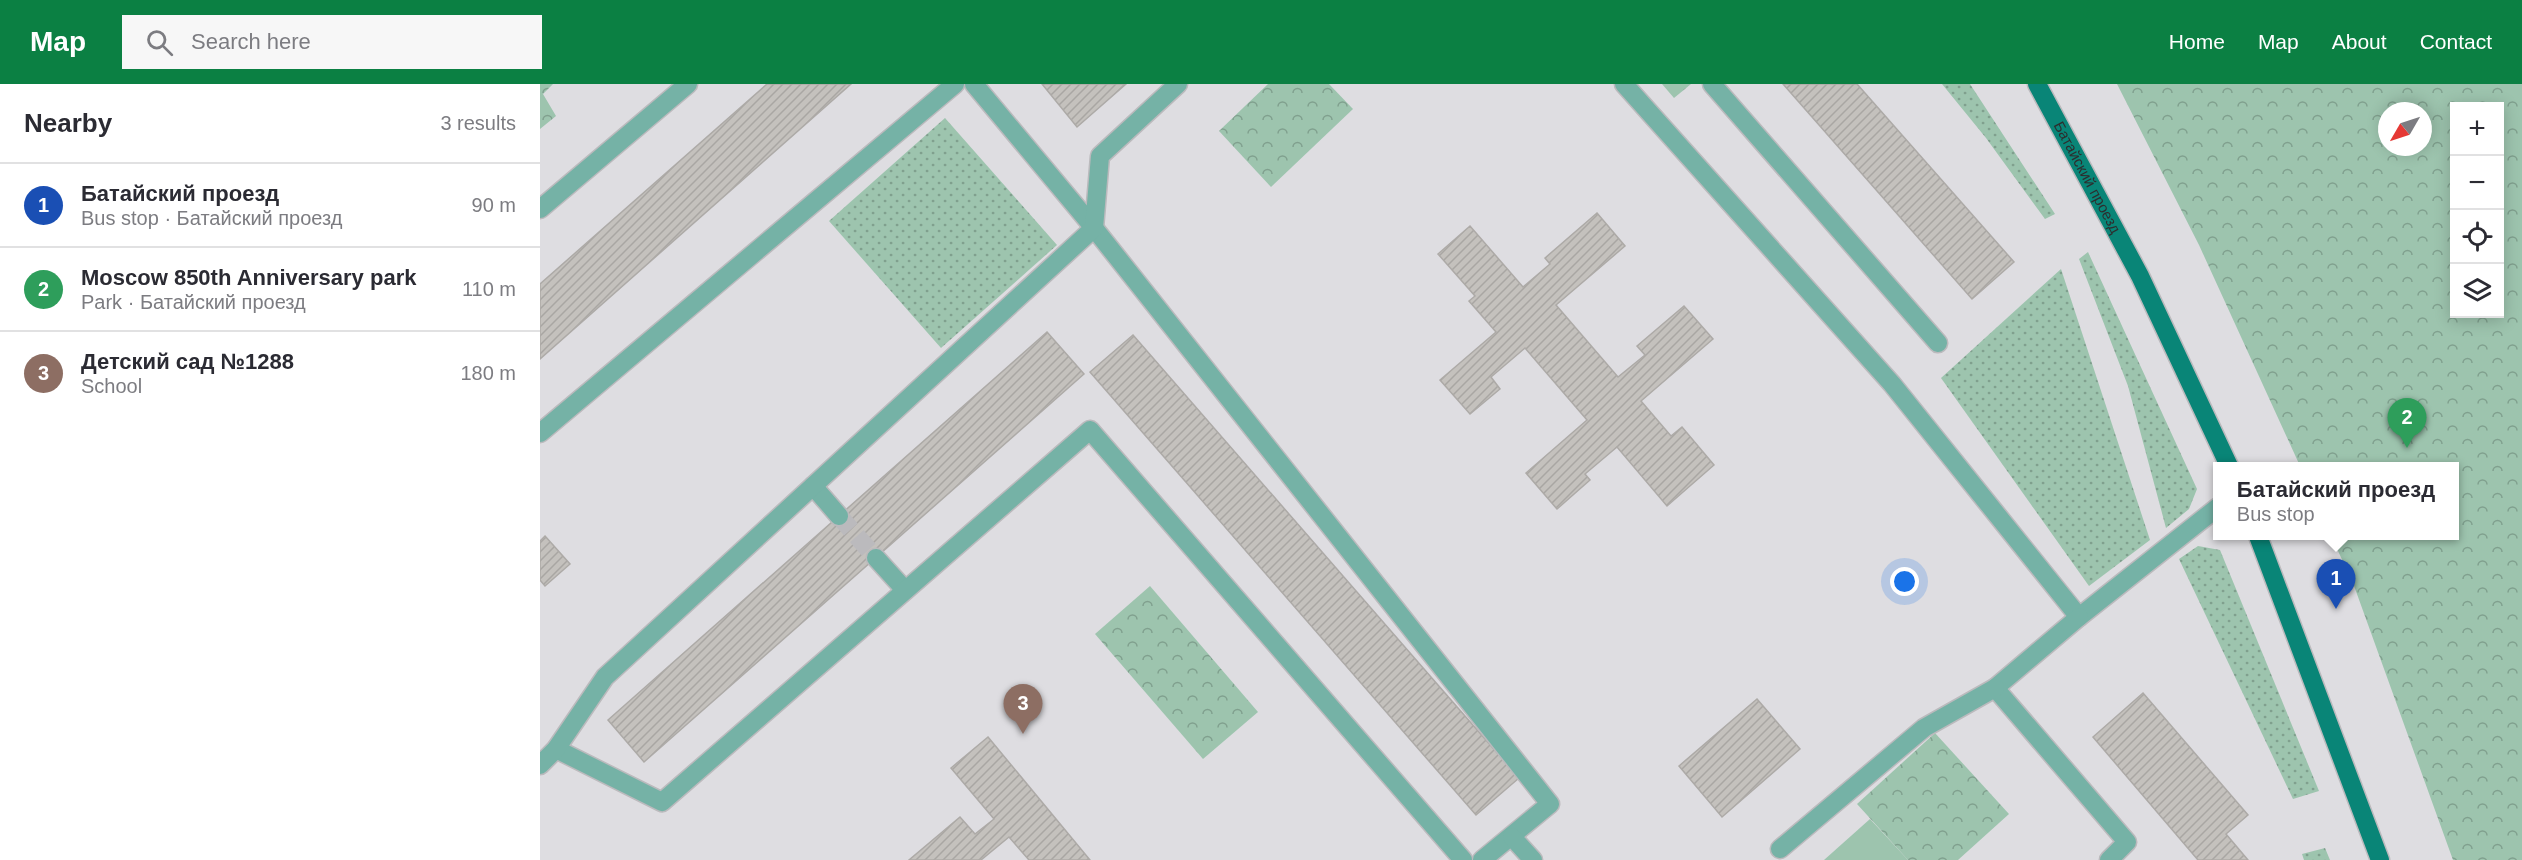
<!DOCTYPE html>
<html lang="en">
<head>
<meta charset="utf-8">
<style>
	body { margin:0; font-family:Arial,sans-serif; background:#f7f7f7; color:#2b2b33 }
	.controls { position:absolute; right:18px; top:18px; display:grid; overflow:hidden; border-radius:0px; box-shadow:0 3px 15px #0003 }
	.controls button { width:54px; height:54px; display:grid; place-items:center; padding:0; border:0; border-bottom:2px solid #e1e1e2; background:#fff; color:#2b2b33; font:30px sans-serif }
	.compass { position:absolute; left:1838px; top:18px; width:54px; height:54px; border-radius:50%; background:#fff; box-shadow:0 3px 15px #0003; rotate:231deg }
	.you { position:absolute; left:1365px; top:498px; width:21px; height:21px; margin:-15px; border:4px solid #fff; border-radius:50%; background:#1a73e8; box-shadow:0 0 0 9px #1a73e833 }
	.badge { display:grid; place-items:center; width:39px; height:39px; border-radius:50%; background:#0b8043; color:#fff; font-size:20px; font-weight:700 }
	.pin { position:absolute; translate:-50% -50px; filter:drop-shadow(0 2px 3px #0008) }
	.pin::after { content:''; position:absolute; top:32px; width:21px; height:18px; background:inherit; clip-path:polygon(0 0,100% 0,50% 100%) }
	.popup { position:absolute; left:1673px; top:378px; width:246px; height:78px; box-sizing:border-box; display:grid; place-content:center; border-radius:0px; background:#fff; filter:drop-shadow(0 2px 4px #0005); font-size:20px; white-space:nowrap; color:#7c7c81 }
	.popup b { font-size:22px; color:#2b2b33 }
	.popup::after { content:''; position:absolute; left:50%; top:100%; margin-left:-12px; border:12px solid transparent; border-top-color:#fff }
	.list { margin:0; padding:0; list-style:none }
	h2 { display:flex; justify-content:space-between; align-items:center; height:78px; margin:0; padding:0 24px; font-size:26px }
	h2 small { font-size:20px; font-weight:400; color:#7c7c81 }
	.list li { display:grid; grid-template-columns:39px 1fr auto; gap:18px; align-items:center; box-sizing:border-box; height:84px; padding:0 24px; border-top:2px solid #e1e1e2 }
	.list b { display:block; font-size:22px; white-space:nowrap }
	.list p { margin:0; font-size:20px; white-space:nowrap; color:#7c7c81 }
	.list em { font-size:20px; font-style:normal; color:#7c7c81 }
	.icon { flex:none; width:33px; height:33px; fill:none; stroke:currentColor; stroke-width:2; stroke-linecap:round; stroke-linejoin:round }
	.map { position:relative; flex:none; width:1982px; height:776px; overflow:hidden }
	header { display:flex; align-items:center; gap:36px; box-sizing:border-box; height:84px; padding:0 30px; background:#0b8043; color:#fff }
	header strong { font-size:28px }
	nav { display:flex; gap:33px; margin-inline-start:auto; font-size:21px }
	.search { width:420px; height:54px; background:#f7f7f7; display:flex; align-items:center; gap:15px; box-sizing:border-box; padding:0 21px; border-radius:0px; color:#7c7c81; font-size:22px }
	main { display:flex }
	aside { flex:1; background:#fff }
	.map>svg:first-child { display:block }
	.grass { fill:url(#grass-dots) }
	.park { fill:url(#park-crowns); fill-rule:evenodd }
	.pitch { fill:#9dc4ae }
	.building { fill:url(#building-hatch); stroke:#adaaa7; stroke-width:1.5 }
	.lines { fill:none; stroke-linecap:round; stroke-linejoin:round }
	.minor-tunnel { stroke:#bbbabd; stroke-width:18; stroke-dasharray:18 9; stroke-linecap:butt }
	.minor-casing { stroke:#bbbabd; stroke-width:21 }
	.major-casing { stroke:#bbbabd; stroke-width:21 }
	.minor { stroke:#75b2a6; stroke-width:18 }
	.major { stroke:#098577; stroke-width:18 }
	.labels { text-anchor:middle; stroke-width:4.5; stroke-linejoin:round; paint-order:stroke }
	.street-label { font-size:15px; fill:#2d2d2e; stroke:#ebebef }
</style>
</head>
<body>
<header>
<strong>Map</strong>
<div class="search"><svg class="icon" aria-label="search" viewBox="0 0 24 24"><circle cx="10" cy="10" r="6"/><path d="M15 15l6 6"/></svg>Search here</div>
<nav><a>Home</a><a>Map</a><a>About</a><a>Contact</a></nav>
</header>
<main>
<aside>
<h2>Nearby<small>3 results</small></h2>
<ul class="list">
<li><span class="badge" style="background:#1a4fb4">1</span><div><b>Батайский проезд</b><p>Bus stop · Батайский проезд</p></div><em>90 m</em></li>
<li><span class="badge" style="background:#2e9e5b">2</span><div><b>Moscow 850th Anniversary park</b><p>Park · Батайский проезд</p></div><em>110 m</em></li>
<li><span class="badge" style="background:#8d6e63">3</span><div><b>Детский сад №1288</b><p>School</p></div><em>180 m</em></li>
</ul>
</aside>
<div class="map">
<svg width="1982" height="776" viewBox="0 0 1982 776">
	<defs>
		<pattern id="grass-dots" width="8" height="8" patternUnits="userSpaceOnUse" patternTransform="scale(1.5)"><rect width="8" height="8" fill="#9dc4ae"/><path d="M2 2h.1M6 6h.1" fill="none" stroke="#80a08e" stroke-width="1.8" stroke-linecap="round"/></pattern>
		<pattern id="park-crowns" width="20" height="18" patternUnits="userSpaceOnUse" patternTransform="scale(1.5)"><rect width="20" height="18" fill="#9dc4ae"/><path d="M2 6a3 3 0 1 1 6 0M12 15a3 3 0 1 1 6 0" fill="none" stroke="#80a08e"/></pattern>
		<pattern id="building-hatch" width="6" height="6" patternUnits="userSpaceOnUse" patternTransform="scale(1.5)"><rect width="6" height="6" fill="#c4c1bd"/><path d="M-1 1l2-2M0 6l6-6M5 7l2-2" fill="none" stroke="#a9a6a3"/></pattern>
	</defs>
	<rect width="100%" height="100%" fill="#dedde1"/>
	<g class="grass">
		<polygon points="1402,0 1430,0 1515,130 1505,135 1446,54"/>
		<polygon points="405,34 517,161 401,264 289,137"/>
		<polygon points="1548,168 1657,405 1649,425 1626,444 1588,302 1539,175"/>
		<polygon points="1521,185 1610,456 1549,502 1401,294"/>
		<polygon points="1658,462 1680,466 1779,707 1753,715 1639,475"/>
		<polygon points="1785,764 1790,776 1764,776 1762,770"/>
	</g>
	<g class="park">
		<polygon points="0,0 13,0 3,10 16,32 0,45"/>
		<polygon points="728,0 789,0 813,25 731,103 679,47"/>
		<polygon points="1122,0 1151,0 1134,14"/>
		<path d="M1577,0H1982V776H1913L1813,499L1791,452H1914V382H1760L1659,161ZM1960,22V230H1914V22ZM1847,27H1883V63H1847Z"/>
		<polygon points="610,502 718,628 663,675 555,550"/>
		<polygon points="1395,649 1469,730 1418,776 1368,776 1317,720"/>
	</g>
	<polygon class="pitch" points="1330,735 1368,776 1284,776"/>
	<g class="building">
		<polygon points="227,0 311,0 0,275 0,200"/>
		<polygon points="502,0 586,0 537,43"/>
		<polygon points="1243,0 1317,0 1474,178 1432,215"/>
		<polygon points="1057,129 1085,162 1016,221 1078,293 1105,271 1097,262 1144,222 1173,255 1101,317 1131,352 1142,343 1174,381 1127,422 1077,363 1045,390 1050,396 1017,425 986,389 1047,336 985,264 951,293 960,305 930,330 900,296 956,248 929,217 935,212 898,170 930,142 983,203 1010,180 1005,174"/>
		<polygon points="507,248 544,290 104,678 68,636"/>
		<polygon points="593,251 979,694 936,731 550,288"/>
		<polygon points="5,452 30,480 5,502 0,496 0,457"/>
		<polygon points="1603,609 1708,731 1686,750 1708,776 1658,776 1553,653"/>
		<polygon points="1217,615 1260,665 1182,733 1139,682"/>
		<polygon points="448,653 550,776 489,776 469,753 441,776 369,776 420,733 435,750 454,735 411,684"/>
	</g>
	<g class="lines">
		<polyline class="minor-tunnel" points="299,432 336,474"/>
		<g class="minor-casing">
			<g id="minor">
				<polyline points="434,0 554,144 1010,720 942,776"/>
				<polyline points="1084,0 1352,300 1539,533 1678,423"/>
				<polyline points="1172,0 1398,259"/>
				<polyline points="0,125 148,0"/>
				<polyline points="0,349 415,0"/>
				<polyline points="273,402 299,432"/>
				<polyline points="336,474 365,506"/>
				<polyline points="1539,533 1455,604 1587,758 1569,776"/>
				<polyline points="16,665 122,718 550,346 923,776"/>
				<polyline points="0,681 16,665 65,593 554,144 560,72 638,0"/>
				<polyline points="972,753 993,776"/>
				<polyline points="1240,765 1384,644 1455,604"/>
			</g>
		</g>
		<g class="major-casing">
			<g id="major">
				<path id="s1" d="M1497,0L1600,192L1689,382"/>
				<polyline points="1718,452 1840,776"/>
			</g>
		</g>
		<use href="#minor" class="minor"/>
		<use href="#major" class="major"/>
	</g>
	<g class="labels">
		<g class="street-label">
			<text dy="5" stroke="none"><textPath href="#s1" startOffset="106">Батайский проезд</textPath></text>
		</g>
	</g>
</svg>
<div class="controls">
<button>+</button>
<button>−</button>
<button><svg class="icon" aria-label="locate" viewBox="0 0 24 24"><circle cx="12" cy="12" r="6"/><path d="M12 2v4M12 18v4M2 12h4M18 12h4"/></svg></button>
<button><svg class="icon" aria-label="layers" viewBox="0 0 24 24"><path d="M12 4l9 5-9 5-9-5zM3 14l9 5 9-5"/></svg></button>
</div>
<svg class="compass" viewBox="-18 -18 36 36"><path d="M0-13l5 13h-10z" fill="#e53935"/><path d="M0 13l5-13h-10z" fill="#7c7c81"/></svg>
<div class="you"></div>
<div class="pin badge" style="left:1796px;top:525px;background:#1a4fb4">1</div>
<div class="popup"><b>Батайский проезд</b>Bus stop</div>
<div class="pin badge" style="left:1867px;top:364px;background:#2e9e5b">2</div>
<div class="pin badge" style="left:483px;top:650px;background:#8d6e63">3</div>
</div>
</main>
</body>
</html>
